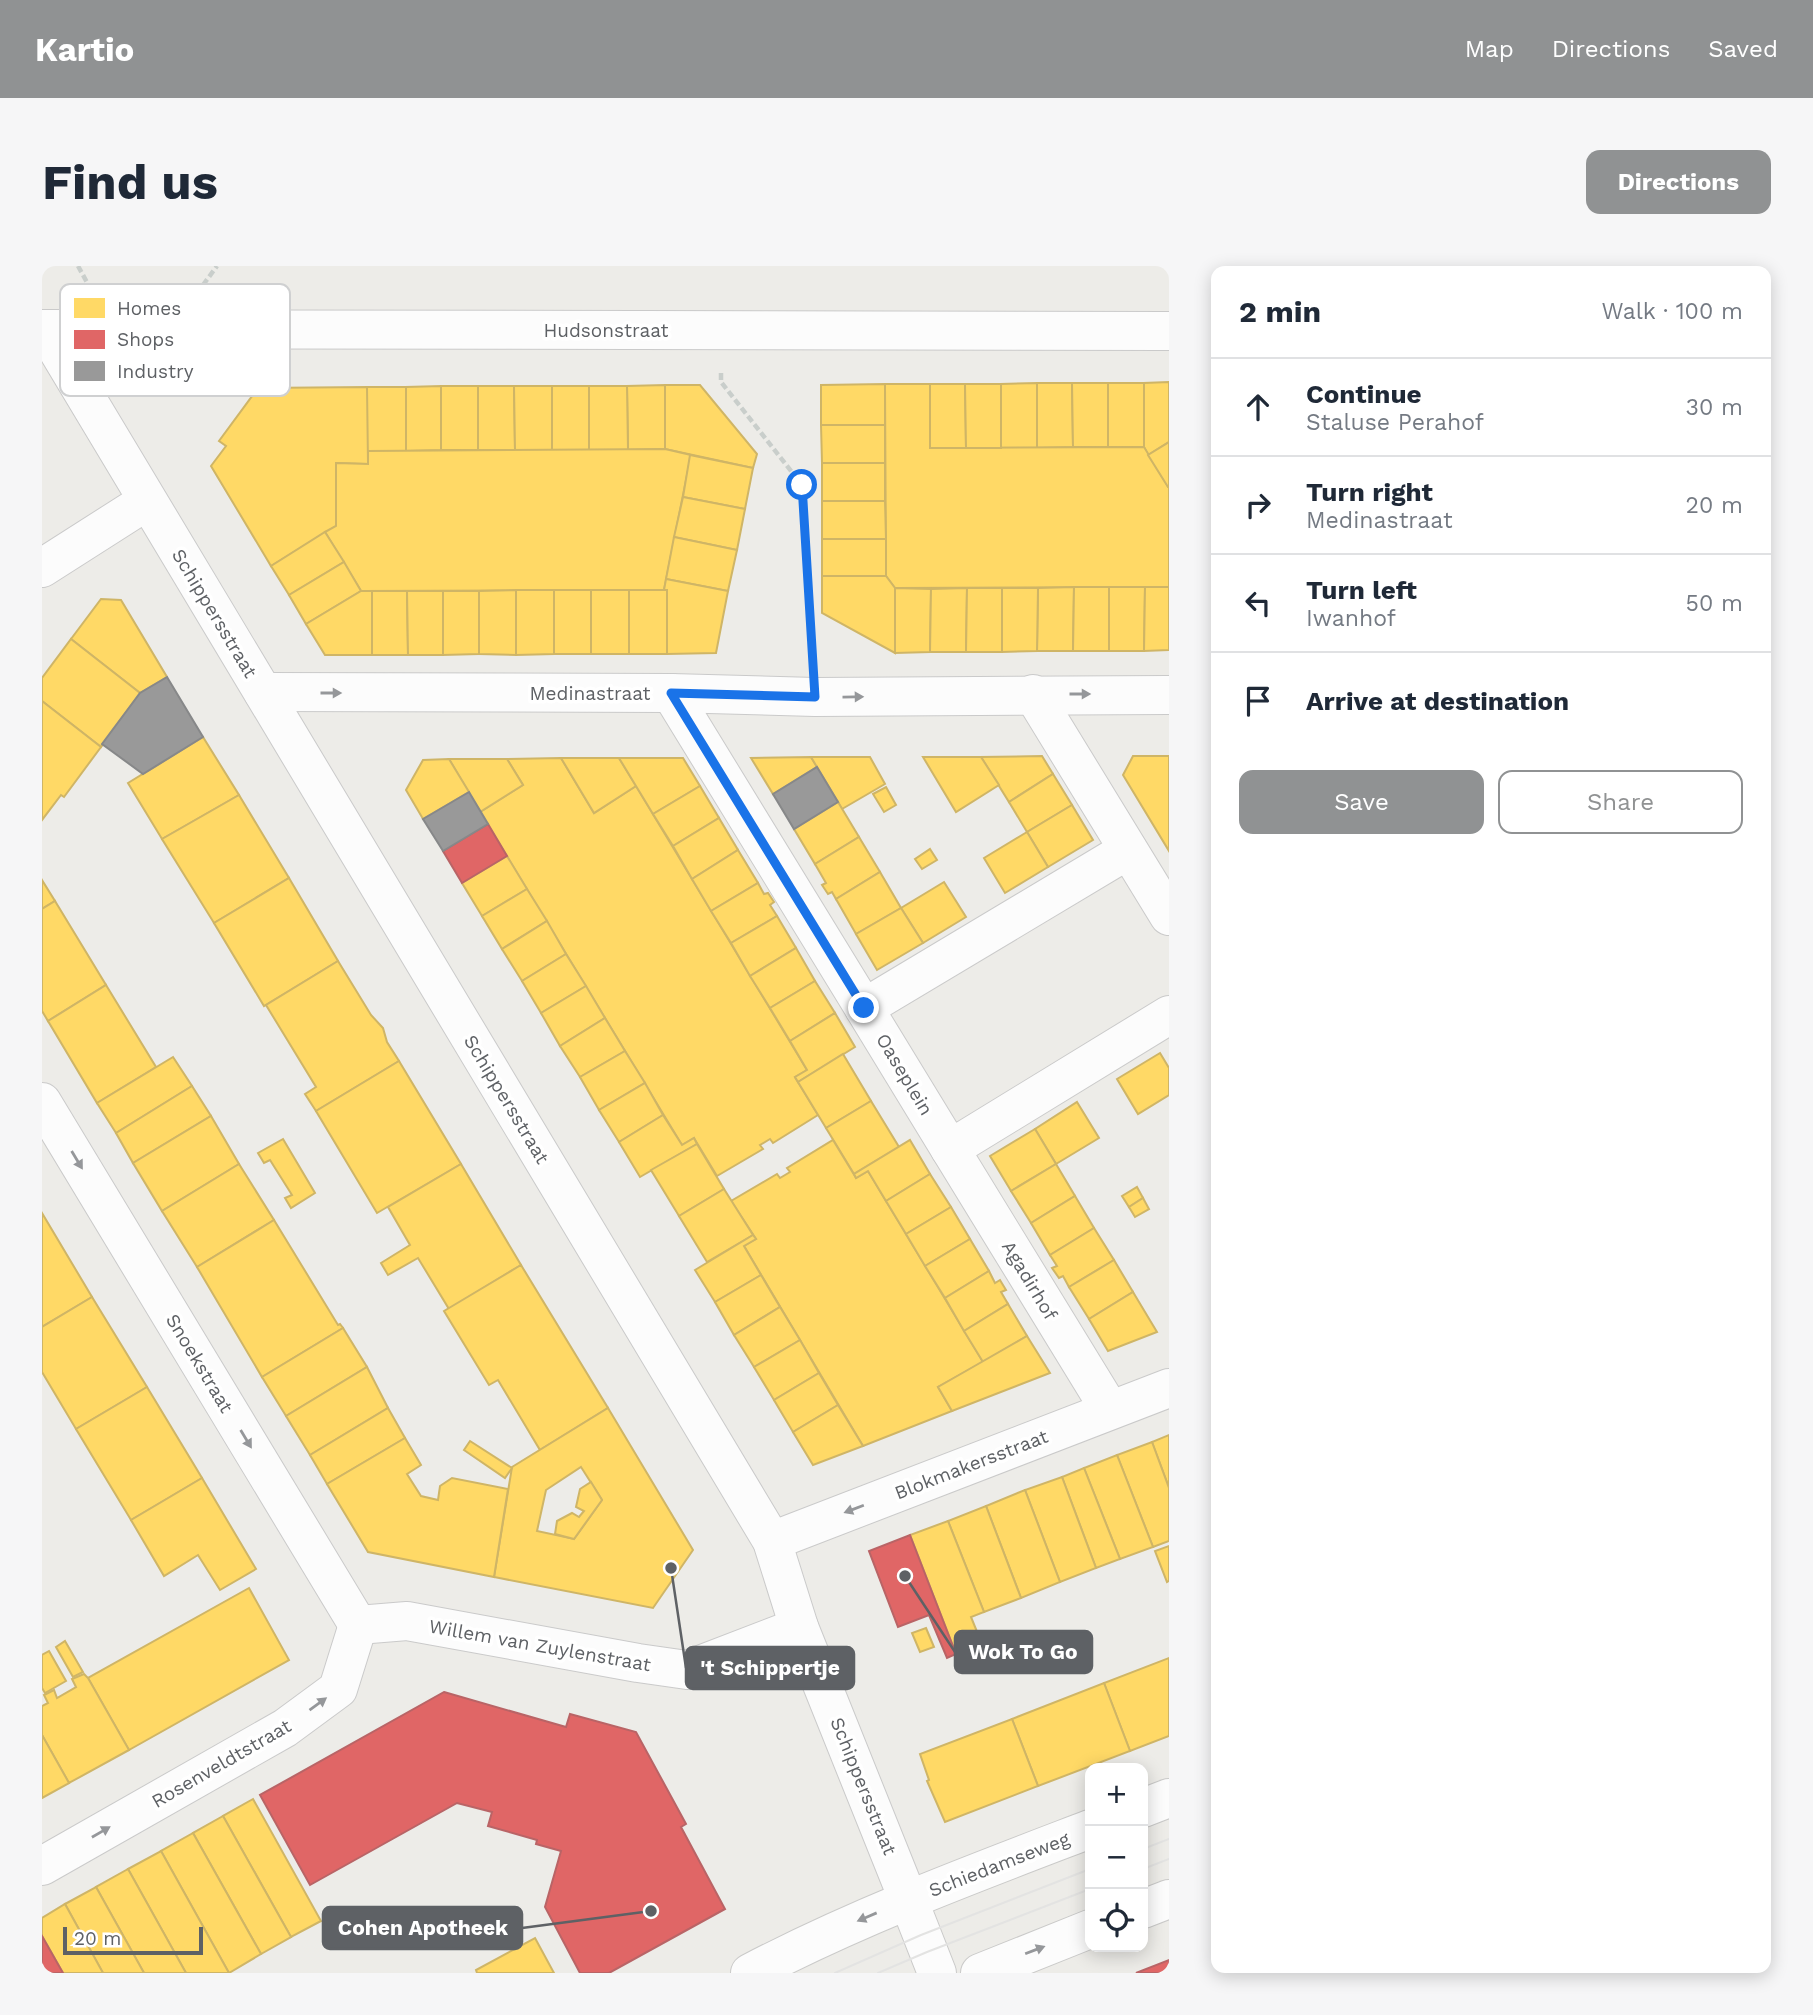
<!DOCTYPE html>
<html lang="en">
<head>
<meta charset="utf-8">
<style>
	body { margin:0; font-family:"Work Sans",sans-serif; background:#f6f6f7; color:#1f2937 }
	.controls { position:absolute; right:21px; bottom:21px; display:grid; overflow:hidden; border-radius:14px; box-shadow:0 4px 18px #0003 }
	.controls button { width:63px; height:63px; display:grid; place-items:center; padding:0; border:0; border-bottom:2px solid #e0e1e3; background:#fff; color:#1f2937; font:35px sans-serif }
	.scale { position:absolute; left:21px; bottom:18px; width:140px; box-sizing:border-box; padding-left:7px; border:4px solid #5e6165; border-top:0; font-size:19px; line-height:24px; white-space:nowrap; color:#5e6165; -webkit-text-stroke:5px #fff; paint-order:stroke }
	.stop { position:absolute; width:21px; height:21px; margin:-16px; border:5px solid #1a73e8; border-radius:50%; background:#fff }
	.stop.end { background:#1a73e8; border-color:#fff; box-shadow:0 2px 7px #0008 }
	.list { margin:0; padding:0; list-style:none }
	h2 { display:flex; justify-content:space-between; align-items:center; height:91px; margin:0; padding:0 28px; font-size:30px }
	h2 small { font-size:23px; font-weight:400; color:#747a83 }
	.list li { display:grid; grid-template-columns:46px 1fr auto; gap:21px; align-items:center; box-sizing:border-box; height:98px; padding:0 28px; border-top:2px solid #e0e1e3 }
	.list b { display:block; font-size:26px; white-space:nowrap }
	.list p { margin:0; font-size:23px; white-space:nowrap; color:#747a83 }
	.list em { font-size:23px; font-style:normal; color:#747a83 }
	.actions { display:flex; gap:14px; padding:21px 28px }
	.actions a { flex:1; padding:16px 0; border:2px solid #909293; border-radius:14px; text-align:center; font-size:24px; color:#909293 }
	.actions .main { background:#909293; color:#fff }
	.icon { flex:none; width:38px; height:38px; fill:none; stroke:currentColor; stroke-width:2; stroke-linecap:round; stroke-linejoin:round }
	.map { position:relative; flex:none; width:1127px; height:1707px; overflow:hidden; border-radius:14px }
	header { display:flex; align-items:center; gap:42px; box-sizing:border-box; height:98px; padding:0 35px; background:#909293; color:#fff }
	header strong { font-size:33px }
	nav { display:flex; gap:38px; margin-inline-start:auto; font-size:24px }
	.intro { display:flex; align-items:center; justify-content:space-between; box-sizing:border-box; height:168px; padding:0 42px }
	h1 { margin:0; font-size:49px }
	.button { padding:18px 32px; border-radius:14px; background:#909293; color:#fff; font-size:24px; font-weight:700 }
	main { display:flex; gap:42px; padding:0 42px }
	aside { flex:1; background:#fff; border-radius:14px; box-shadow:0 4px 18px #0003 }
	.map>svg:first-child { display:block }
	.homes { fill:#ffd966; stroke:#cfb566; stroke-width:2; fill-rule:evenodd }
	.shops { fill:#e06666; stroke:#b96466; stroke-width:2 }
	.industry { fill:#999; stroke:#878889; stroke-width:2 }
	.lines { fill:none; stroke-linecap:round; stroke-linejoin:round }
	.street-casing { stroke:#cacaca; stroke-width:40 }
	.secondary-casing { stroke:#cacac9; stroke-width:40 }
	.path { stroke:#c9cecb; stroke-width:4.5; stroke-dasharray:7 3.5; stroke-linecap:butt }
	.street { stroke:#fcfcfc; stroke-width:38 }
	.secondary { stroke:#fcfcfc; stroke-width:38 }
	.tram { stroke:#e3e3e2; stroke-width:2 }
	.oneway { fill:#95979a }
	.route { stroke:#1a73e8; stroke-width:9 }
	.labels { text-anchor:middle; stroke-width:7; stroke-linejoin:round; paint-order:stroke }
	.street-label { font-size:19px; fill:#5e6165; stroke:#fff }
	.key { fill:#fff; stroke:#cfd0d1; stroke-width:2 }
	.key-label { font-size:19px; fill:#5e6165 }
	.leader { fill:none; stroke:#5e6165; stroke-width:2.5 }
	.callout-dot { fill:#5e6165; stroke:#fff; stroke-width:2.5 }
	.callout { fill:#5e6165; stroke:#5e6165; stroke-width:2.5 }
	.callout-label { font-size:21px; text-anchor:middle; font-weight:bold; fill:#fff }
</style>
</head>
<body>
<header>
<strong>Kartio</strong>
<nav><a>Map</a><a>Directions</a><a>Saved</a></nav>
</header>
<div class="intro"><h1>Find us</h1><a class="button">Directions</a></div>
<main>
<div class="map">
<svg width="1127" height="1707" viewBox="0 0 1127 1707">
	<rect width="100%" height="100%" fill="#edece8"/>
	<g class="homes">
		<polygon points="1127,116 1127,176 1106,189 1102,181 1102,117"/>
		<polygon points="995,117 1030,117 1031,181 995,182"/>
		<polygon points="995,117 995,182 959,182 959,118"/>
		<polygon points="1030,117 1066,117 1066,181 1031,181"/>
		<rect x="1066" y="117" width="36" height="64"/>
		<polygon points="843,118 888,118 888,182 1102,181 1127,222 1127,321 853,322 844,310"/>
		<polygon points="843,118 843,159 779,159 779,119"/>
		<polygon points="888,118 923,118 924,182 888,182"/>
		<polygon points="923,118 959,118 959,182 924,182"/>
		<polygon points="623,119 623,183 586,184 585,120"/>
		<polygon points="623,119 658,119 715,188 711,202 623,183"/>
		<rect x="399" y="120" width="37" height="64"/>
		<polygon points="399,120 399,184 364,185 364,121"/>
		<polygon points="436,120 472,120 473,184 436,184"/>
		<polygon points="472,120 510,120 510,184 473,184"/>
		<rect x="510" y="120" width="37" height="64"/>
		<polygon points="547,120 585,120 586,184 547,184"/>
		<rect x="325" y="121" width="39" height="64"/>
		<polygon points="325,121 326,198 294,197 294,260 229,300 169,200 184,180 177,175 216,122"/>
		<polygon points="779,159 843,159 843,197 780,197"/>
		<polygon points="1127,176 1127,221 1126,221 1106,189"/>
		<polygon points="623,183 649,189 622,324 319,325 283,266 294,260 294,197 326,198 326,185"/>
		<polygon points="648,189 711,202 703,243 641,231"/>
		<rect x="780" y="197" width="63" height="38"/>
		<polygon points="641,231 703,243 695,284 632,271"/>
		<polygon points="780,235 843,235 844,273 780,273"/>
		<polygon points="283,266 302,296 247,329 229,300"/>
		<polygon points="632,271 695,284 686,325 624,313"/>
		<rect x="780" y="273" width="64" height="37"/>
		<polygon points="302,296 319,325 264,358 247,329"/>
		<polygon points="780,310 844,310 853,322 853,387 780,347"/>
		<polygon points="624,313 686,325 674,387 625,388 625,324 622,324"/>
		<polygon points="1032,321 1031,385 995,385 996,322"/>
		<polygon points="1032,321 1067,321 1067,385 1031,385"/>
		<polygon points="1067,321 1103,321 1102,385 1067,385"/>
		<polygon points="1103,321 1127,321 1127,384 1102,385"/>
		<polygon points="853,322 889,323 888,386 853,387"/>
		<polygon points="925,322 924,386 888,386 889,323"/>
		<polygon points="925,322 960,322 960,386 924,386"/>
		<polygon points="960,322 996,322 995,385 960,386"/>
		<polygon points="474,324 512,324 512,388 474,389"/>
		<polygon points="474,324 474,389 437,388 437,325"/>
		<rect x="512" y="324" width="37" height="64"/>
		<rect x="549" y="324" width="38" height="64"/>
		<rect x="587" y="324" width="38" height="64"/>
		<polygon points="319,325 330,325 330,389 283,389 264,358"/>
		<polygon points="330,325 365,325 366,389 330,389"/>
		<polygon points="365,325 401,325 401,389 366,389"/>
		<polygon points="401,325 437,325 437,388 401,389"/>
		<polygon points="59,333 79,334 125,411 98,427 29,373"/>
		<polygon points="29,373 98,427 59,481 0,435 0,412"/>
		<polygon points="0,435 59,481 22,531 19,529 0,554"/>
		<polygon points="161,471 197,529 120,573 86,517"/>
		<polygon points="1000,490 1011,508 967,536 939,491"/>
		<polygon points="1091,490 1127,490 1127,585 1081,509"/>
		<polygon points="769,491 775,501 731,528 709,492"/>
		<polygon points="769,491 828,491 843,518 800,543"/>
		<polygon points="881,491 939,491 957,519 914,546"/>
		<polygon points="519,492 552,547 594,520 765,804 753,811 776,849 731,877 728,873 718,879 721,883 675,910 652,872 640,879 438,546 481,519 465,493"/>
		<polygon points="519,492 577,492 594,520 552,547"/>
		<polygon points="577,492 641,492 658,520 611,548"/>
		<polygon points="407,493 465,493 481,519 438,546"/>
		<polygon points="407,493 427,526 381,553 364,524 381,494"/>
		<polygon points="1011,508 1030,539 985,566 967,536"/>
		<polygon points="658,520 677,552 631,580 611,548"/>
		<polygon points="844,521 854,539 842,546 831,528"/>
		<polygon points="197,529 247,612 172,657 120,573"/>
		<polygon points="796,536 817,571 773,598 752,563"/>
		<polygon points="1030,539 1051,574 1006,601 985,566"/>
		<polygon points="677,552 696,584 650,613 631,580"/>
		<polygon points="985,566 1006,601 963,627 942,592"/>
		<polygon points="817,571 838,606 794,633 790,626 786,628 780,619 784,617 773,598"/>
		<polygon points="888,583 895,594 880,603 873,593"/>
		<polygon points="696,584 716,617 669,645 650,613"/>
		<polygon points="465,590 485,623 440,650 420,617"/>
		<polygon points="838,606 859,642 814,668 794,633"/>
		<polygon points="247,612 296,695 222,740 172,657"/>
		<polygon points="0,614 13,635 0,643"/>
		<polygon points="902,616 924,651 881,677 859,642"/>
		<polygon points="716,617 722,628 726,627 732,636 728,639 735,650 689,677 669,645"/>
		<polygon points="485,623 505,655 460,683 440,650"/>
		<polygon points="13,635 64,719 6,755 0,745 0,643"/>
		<polygon points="859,642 881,677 835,704 814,668"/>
		<polygon points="735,650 754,682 708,710 689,677"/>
		<polygon points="505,655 524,688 480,715 460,683"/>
		<polygon points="754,682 773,715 728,742 708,710"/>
		<polygon points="524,688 544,720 499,747 480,715"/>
		<polygon points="296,695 329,749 341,762 345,776 357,795 274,845 263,828 274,821 224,739"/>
		<polygon points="773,715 793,747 748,775 728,742"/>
		<polygon points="64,719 114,801 55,837 6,755"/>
		<polygon points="544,720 563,752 518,780 499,747"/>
		<polygon points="793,747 813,781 756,816 753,811 765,804 748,775"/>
		<polygon points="563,752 583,785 538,811 518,780"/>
		<polygon points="583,785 603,817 557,844 538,811"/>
		<polygon points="1118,787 1127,802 1127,829 1096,848 1075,813"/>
		<polygon points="801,788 829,835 784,862 756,816"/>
		<polygon points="131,791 150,820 74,867 55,837"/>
		<polygon points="357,795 419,898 335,947 274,845"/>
		<polygon points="603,817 621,849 577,876 557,844"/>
		<polygon points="150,820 169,850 91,897 74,867"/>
		<polygon points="829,835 857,881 812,908 784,862"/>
		<polygon points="1035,836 1057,872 1014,898 993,863"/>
		<polygon points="621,849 640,879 652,872 655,878 598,911 577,876"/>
		<polygon points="169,850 197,898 120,945 91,897"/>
		<polygon points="993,863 1014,898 969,925 948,890"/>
		<polygon points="241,873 273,927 249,942 243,932 250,929 228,894 222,897 216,887"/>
		<polygon points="791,874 814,912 826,905 941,1096 896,1121 910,1145 821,1180 702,980 714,973 689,935 735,908 738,912 748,906 745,902"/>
		<polygon points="868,874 888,908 844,935 826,905 814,912 812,908"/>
		<polygon points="655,878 682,923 637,950 609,904"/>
		<polygon points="197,898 232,954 155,1001 120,945"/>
		<polygon points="419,898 479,999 407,1043 376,992 346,1009 339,997 368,979 346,941"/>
		<polygon points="1014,898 1033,930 989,957 969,925"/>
		<polygon points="888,908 909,941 864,968 844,935"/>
		<polygon points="1095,921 1101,932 1087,941 1080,930"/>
		<polygon points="682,923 711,969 665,996 637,950"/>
		<polygon points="1033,930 1052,962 1008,989 989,957"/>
		<polygon points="1101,932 1107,943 1093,951 1087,941"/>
		<polygon points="909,941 928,973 883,1000 864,968"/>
		<polygon points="0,947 50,1031 0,1061"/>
		<polygon points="232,954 296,1059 298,1058 301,1062 220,1111 155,1001"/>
		<polygon points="1052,962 1072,994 1027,1021 1021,1010 1017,1012 1010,1002 1015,1000 1008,989"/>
		<polygon points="711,969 714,973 702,980 719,1009 673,1036 653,1004"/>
		<polygon points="928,973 947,1005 903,1032 883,1000"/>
		<polygon points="1072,994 1091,1026 1047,1053 1027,1021"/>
		<polygon points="479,999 566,1142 498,1184 456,1114 447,1119 402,1045"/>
		<polygon points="947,1005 953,1017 958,1014 964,1024 959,1026 966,1038 922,1065 903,1032"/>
		<polygon points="719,1009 738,1041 692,1069 673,1036"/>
		<polygon points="1091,1026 1115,1066 1066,1085 1047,1053"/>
		<polygon points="50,1031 105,1121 34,1163 0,1106 0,1061"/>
		<polygon points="966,1038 985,1070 941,1096 922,1065"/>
		<polygon points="738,1041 758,1074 712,1101 692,1069"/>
		<polygon points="301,1062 325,1101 244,1150 220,1111"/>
		<polygon points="985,1070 1008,1107 910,1145 896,1121"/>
		<polygon points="758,1074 777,1107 732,1134 712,1101"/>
		<polygon points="325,1101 346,1142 268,1189 244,1150"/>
		<polygon points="777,1107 796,1139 751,1166 732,1134"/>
		<polygon points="105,1121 160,1212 89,1254 34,1163"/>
		<polygon points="796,1139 821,1180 771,1199 751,1166"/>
		<polygon points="346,1142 363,1172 285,1218 268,1189"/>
		<path d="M566,1142L651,1284L611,1342L452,1311L470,1201ZM539,1201L560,1234L532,1273L495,1265L504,1224Z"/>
		<polygon points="1127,1169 1127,1222 1110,1176"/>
		<polygon points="363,1172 379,1199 365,1208 379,1230 396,1234 398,1220 410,1212 466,1223 452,1311 326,1286 285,1218"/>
		<polygon points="428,1175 470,1202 463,1212 422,1184"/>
		<polygon points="1110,1176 1127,1222 1127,1275 1111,1281 1075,1189"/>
		<polygon points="1075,1189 1111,1281 1078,1293 1042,1202"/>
		<polygon points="1042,1202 1078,1293 1054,1302 1020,1211"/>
		<polygon points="1020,1211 1054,1302 1018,1316 983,1224"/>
		<polygon points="160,1212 214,1303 178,1324 156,1289 122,1310 89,1254"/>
		<polygon points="549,1216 560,1234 532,1273 513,1268 515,1255 530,1247 537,1251 542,1245 534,1241 538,1223"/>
		<polygon points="983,1224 1018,1316 979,1332 944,1240"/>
		<polygon points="944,1240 979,1332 942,1346 906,1255"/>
		<polygon points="906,1255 942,1346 929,1351 940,1378 914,1388 868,1269"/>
		<polygon points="1127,1280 1127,1315 1125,1316 1113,1285"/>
		<polygon points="207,1322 247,1394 87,1484 46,1412"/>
		<polygon points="884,1362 892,1381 878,1386 870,1367"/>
		<polygon points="23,1375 41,1406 31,1411 14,1381"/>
		<polygon points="7,1385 24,1415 3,1427 0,1422 0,1389"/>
		<polygon points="1127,1392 1127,1470 1088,1485 1062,1417"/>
		<polygon points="42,1408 46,1412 87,1484 27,1517 0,1469 0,1440 6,1437 2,1429 12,1424 15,1432 34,1421 30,1413"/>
		<polygon points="1062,1417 1088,1485 996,1520 970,1453"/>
		<polygon points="970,1453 996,1520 903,1556 885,1515 887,1514 878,1488"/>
		<polygon points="0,1469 27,1517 0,1532"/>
		<polygon points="211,1533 279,1655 249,1671 181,1550"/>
		<polygon points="181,1550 249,1671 219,1688 151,1567"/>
		<polygon points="151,1567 219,1688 187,1707 119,1585"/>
		<polygon points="119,1585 187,1707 144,1707 86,1603"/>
		<polygon points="86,1603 144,1707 102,1707 54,1621"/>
		<polygon points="54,1621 102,1707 61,1707 23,1638"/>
		<polygon points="23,1638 61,1707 21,1707 0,1670 0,1652"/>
		<polygon points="493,1672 512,1707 435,1707 434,1704"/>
	</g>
	<g class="shops">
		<polygon points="446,558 465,590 420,617 401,585"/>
		<polygon points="868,1269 914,1388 905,1392 887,1349 856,1361 827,1285"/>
		<polygon points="402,1426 524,1461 528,1448 594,1466 644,1558 639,1561 683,1643 567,1707 538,1707 503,1641 519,1585 494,1578 495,1574 446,1560 450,1546 415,1537 268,1619 218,1529"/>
		<polygon points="0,1670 21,1707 0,1707"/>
		<polygon points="1127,1694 1127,1707 1094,1707"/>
	</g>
	<g class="industry">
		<polygon points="125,411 161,471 101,508 60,478 98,427"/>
		<polygon points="775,501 796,536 752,563 731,528"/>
		<polygon points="427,526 446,558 401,585 381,553"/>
	</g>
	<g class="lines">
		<g class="street-casing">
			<g id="street">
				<polyline points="0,63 1127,65"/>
				<polyline points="3,63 730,1275 757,1361 866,1633"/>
				<polyline points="0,302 105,235"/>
				<polyline points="221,426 629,427 773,431 1127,429"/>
				<polyline points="629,427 822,742"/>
				<polyline points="991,428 1127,650"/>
				<polyline points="1086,584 822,742 908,883 1127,749"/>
				<polyline points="0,836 316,1359"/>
				<polyline points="908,883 1068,1144"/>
				<polyline points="730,1275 1127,1122"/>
				<polyline points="316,1359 365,1355 596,1397 645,1404 757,1361"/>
				<polyline points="0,1600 243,1462 296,1423 316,1359"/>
			</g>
		</g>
		<g class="secondary-casing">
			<g id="secondary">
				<polyline points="1101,1542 1127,1532"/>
				<polyline points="866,1633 895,1707"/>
				<polyline points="1101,1643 1127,1633"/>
				<path d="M708,1707C817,1650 933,1607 1048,1563"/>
				<polyline points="938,1707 1048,1663"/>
			</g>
		</g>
		<g class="path">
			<polyline points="36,0 47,20"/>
			<polyline points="161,19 175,0"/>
			<polyline points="679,107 679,116 760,219 771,389"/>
		</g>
		<use href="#street" class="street"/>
		<use href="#secondary" class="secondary"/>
		<g class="tram">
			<polyline points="1101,1583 1127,1573"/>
			<polyline points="1101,1603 1127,1593"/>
			<polyline points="793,1707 879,1669 1048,1603"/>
			<polyline points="836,1707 885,1686 1048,1623"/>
		</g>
	</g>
	<defs><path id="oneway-solid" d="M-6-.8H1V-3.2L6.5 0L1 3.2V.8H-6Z" transform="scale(1.75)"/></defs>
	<g class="oneway">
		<use href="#oneway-solid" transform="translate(289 427)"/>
		<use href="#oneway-solid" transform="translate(1038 428)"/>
		<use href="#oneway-solid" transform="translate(811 431) rotate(-1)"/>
		<use href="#oneway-solid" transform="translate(35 894) rotate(59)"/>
		<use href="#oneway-solid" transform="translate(204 1173) rotate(59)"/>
		<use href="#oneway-solid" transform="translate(812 1243) rotate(159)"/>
		<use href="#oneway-solid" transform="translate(276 1438) rotate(-36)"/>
		<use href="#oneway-solid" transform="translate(59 1566) rotate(-30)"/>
		<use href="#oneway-solid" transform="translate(825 1651) rotate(157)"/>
		<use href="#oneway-solid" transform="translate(993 1684) rotate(-21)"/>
	</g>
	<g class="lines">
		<polyline class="route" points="760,219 773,431 629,427 822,742"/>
	</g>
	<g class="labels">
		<g class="street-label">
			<text x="564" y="71">Hudsonstraat</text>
			<text transform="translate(173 347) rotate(59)" y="7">Schippersstraat</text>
			<text x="548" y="434">Medinastraat</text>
			<text transform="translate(863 808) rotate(59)" y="7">Oaseplein</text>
			<text transform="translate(465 833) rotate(59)" y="7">Schippersstraat</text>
			<text transform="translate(988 1014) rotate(59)" y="7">Agadirhof</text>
			<text transform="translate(158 1097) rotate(59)" y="7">Snoekstraat</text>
			<text transform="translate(929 1198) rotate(-21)" y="7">Blokmakersstraat</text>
			<text transform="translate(498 1379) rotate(10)" y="7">Willem van Zuylenstraat</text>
			<text transform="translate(179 1497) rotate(-30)" y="7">Rosenveldtstraat</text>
			<text transform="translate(822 1520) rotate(68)" y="7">Schippersstraat</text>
			<text transform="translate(957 1598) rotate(-21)" y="7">Schiedamseweg</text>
		</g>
	</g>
	<rect x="18" y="18" width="230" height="112" rx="10" class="key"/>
	<rect x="32" y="32" width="31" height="20" fill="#ffd966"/>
	<rect x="32" y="64" width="31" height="19" fill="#e06666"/>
	<rect x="32" y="95" width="31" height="20" fill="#999"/>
	<g class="key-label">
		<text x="75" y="49">Homes</text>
		<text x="75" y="80">Shops</text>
		<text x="75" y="112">Industry</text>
	</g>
	<path class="leader" d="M863 1310L913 1386M629 1302L644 1402M609 1645L480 1662"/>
	<g class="callout-dot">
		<circle cx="863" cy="1310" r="7"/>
		<circle cx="629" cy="1302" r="7"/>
		<circle cx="609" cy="1645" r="7"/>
	</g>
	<g class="callout">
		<rect x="913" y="1365" width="137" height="42" rx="7"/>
		<rect x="644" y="1381" width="168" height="42" rx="7"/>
		<rect x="281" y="1641" width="199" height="42" rx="7"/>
	</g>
	<g class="callout-label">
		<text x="981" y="1393">Wok To Go</text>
		<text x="728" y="1409">'t Schippertje</text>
		<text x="381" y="1669">Cohen Apotheek</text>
	</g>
</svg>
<div class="controls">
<button>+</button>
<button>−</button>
<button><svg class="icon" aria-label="locate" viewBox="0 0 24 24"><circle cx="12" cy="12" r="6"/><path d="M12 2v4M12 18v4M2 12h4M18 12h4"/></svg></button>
</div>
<div class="scale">20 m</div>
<div class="stop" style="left:760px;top:219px"></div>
<div class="stop end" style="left:822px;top:742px"></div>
</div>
<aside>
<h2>2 min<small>Walk · 100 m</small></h2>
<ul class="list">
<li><svg class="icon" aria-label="ahead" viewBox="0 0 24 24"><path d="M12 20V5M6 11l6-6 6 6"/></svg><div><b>Continue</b><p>Staluse Perahof</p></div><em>30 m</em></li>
<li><svg class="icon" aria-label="right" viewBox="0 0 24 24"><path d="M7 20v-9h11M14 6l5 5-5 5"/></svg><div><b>Turn right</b><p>Medinastraat</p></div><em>20 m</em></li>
<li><svg class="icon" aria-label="left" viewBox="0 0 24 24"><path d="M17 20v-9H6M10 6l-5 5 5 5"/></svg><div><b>Turn left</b><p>Iwanhof</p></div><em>50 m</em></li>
<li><svg class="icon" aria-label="arrive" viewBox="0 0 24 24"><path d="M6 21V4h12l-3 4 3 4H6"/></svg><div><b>Arrive at destination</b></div></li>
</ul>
<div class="actions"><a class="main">Save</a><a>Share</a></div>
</aside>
</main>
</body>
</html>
